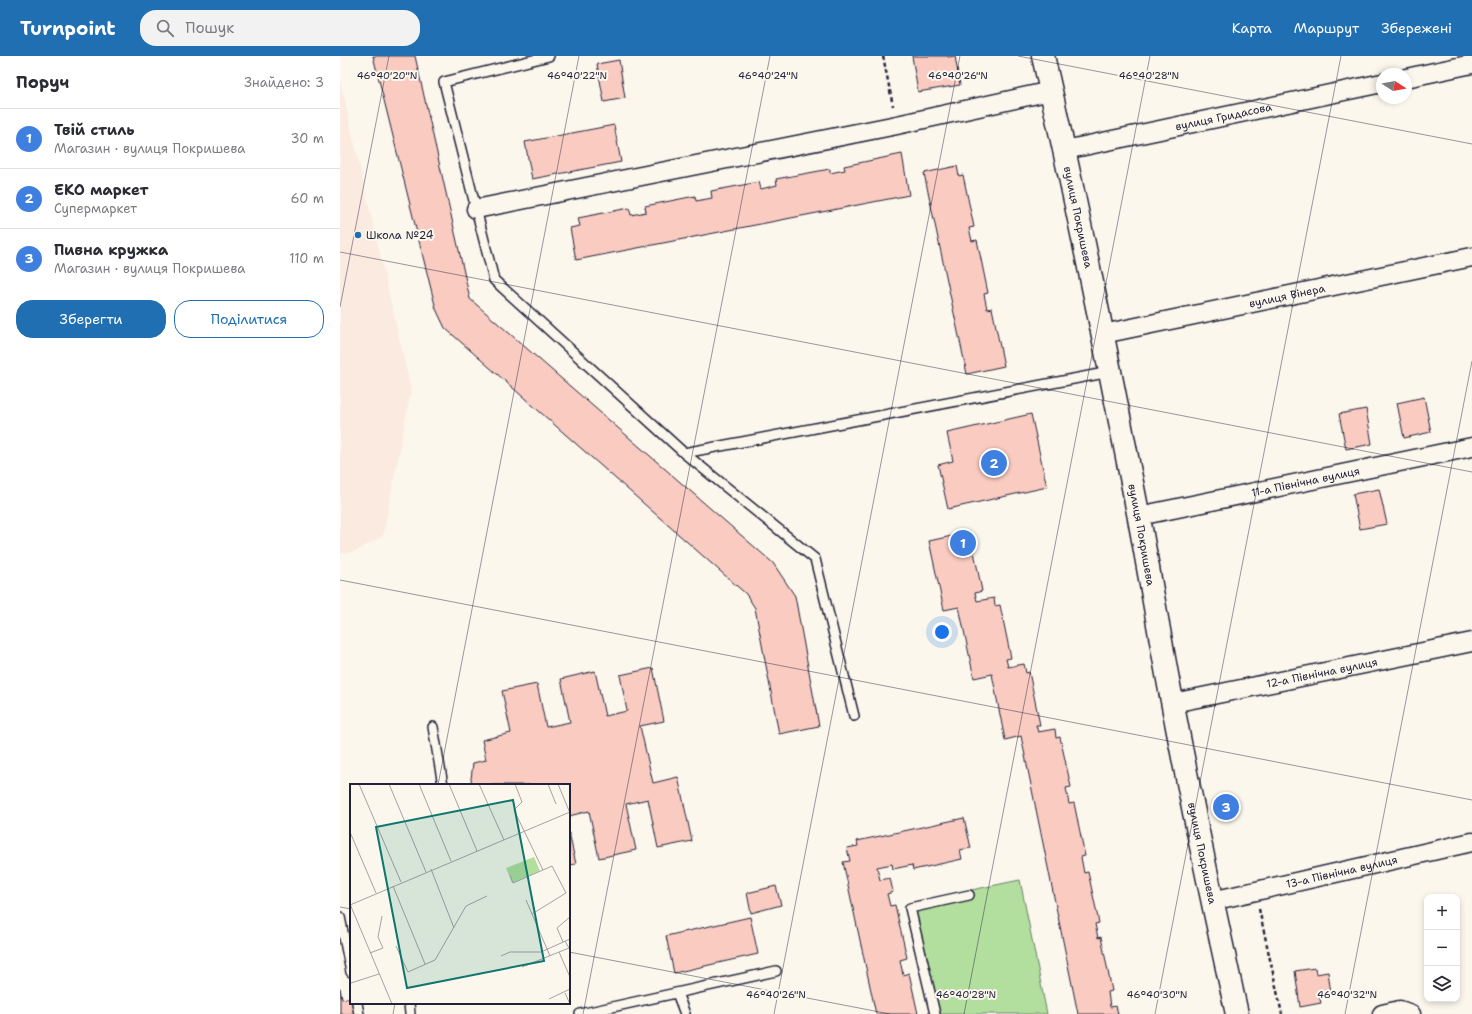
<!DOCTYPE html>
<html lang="uk">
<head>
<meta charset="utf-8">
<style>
	body { margin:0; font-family:"Shantell Sans",sans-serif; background:#f2f2f3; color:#2b2b33 }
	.controls { position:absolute; right:12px; bottom:12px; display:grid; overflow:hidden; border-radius:8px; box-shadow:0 2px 6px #0003 }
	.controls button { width:36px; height:36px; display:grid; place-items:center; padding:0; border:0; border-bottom:1px solid #e1e1e2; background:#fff; color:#2b2b33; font:20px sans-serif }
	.compass { position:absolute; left:1036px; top:12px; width:36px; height:36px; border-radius:50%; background:#fff; box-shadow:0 2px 6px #0003; rotate:101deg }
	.you { position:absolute; left:602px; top:576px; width:14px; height:14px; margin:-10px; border:3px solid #fff; border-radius:50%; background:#1a73e8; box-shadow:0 0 0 6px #1a73e833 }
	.badge { display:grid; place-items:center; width:26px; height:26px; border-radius:50%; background:#1f6fb2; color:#fff; font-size:13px; font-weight:700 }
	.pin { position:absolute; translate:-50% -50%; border:2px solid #fff; box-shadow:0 1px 4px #0006 }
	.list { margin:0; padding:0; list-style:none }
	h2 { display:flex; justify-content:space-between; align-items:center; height:52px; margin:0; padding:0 16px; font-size:17px }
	h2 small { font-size:13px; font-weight:400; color:#7c7c81 }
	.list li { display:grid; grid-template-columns:26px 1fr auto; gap:12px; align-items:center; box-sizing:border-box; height:60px; padding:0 16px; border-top:1px solid #e1e1e2 }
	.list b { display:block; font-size:15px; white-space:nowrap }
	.list p { margin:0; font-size:13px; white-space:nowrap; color:#7c7c81 }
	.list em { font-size:13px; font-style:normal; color:#7c7c81 }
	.actions { display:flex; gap:8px; padding:12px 16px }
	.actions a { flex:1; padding:9px 0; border:1px solid #1f6fb2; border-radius:16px; text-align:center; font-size:14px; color:#1f6fb2 }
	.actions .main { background:#1f6fb2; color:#fff }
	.icon { flex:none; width:22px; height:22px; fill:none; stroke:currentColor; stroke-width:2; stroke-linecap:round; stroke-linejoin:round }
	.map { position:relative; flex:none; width:1132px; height:958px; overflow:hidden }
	header { display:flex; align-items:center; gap:24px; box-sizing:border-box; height:56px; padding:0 20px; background:#1f6fb2; color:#fff }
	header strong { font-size:19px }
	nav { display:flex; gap:22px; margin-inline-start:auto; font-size:14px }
	.search { width:280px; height:36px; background:#f2f2f3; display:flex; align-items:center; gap:10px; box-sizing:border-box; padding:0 14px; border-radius:16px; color:#7c7c81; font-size:15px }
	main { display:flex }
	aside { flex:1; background:#fff }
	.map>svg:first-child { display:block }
	.built { fill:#fbeadf }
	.green { fill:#b2df9d; stroke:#6a806c }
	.building { fill:#facbc1; stroke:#22223b }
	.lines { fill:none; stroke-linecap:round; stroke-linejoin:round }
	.lane-casing { stroke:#22223b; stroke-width:12 }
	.street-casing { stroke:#22223b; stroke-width:21 }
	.secondary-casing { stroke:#22223b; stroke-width:25 }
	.path { stroke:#22223b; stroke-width:2.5; stroke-dasharray:4 3; stroke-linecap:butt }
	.lane { stroke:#fbf7ec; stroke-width:9 }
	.street { stroke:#fbf7ec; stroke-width:18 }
	.secondary { stroke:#fbf7ec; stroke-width:22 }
	.ticks { fill:none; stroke:#22223b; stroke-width:1; stroke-opacity:0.45 }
	.poi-dot { fill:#1f6fb2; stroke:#fbf7ec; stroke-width:1.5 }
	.labels { text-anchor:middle; stroke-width:4; stroke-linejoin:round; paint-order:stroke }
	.street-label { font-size:11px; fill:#22223b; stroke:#fbf7ec }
	.poi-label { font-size:11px; fill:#22223b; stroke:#fbf7ec; text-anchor:start }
	.inset-road { fill:none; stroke:#a4a2a5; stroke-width:1 }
	.view { fill:#0f766e; fill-opacity:0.15; stroke:#0f766e; stroke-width:2 }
	.inset-edge { fill:none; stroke:#22223b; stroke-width:2 }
	.ticks-label { font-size:10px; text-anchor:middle; fill:#22223b; stroke:#fbf7ec; stroke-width:4; stroke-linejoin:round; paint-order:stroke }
</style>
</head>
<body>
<header>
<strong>Turnpoint</strong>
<div class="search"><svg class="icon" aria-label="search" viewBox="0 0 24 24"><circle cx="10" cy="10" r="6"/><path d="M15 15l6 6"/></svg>Пошук</div>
<nav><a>Карта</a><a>Маршрут</a><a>Збережені</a></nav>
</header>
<main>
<aside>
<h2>Поруч<small>Знайдено: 3</small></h2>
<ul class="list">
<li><span class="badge" style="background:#3f7fe0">1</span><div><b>Твій стиль</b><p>Магазин · вулиця Покришева</p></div><em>30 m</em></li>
<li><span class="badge" style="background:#3f7fe0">2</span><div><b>ЕКО маркет</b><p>Супермаркет</p></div><em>60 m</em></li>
<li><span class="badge" style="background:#3f7fe0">3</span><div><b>Пивна кружка</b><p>Магазин · вулиця Покришева</p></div><em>110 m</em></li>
</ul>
<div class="actions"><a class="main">Зберегти</a><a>Поділитися</a></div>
</aside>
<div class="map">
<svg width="1132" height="958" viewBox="0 0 1132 958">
	<rect width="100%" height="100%" fill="#fbf7ec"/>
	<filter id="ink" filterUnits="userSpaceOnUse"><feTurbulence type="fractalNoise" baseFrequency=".025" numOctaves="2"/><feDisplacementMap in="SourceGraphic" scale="8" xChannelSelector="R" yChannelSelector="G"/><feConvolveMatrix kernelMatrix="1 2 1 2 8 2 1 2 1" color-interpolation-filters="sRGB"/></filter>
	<g filter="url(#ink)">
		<polygon class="built" points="0,24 71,334 43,480 16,495 0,498"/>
		<polygon class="green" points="680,824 707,958 596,958 573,846"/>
		<g class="building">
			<polygon points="33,0 75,0 130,243 433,507 455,540 479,670 439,678 415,552 406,538 105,272 96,253"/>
			<polygon points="572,0 608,0 608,1 615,0 620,29 578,36"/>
			<polygon points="279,4 285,42 264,46 257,8"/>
			<polygon points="274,69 281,106 192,123 185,86"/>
			<polygon points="562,98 569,139 236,204 230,172 240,170 238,162 289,152 291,159 306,156 305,150 355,140 356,145 372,142 371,135 419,126 421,133 437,129 436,123 490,113 490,117 505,114 504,110"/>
			<polygon points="617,110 619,120 623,119 634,171 629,172 632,185 637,184 648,237 644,238 647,253 652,252 664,310 627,318 584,117"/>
			<polygon points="1084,341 1091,376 1064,382 1057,347"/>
			<polygon points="1026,353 1032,388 1006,393 999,358"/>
			<polygon points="691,358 707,431 608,453 598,409 613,405 607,377"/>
			<polygon points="1039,433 1047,468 1020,473 1013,438"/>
			<polygon points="630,476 642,535 635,537 637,545 654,542 655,550 660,549 671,602 666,603 668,611 684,608 686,617 689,616 700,669 696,669 698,676 715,673 716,682 720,681 731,731 726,732 729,748 734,747 745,800 741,801 744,817 748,816 759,867 755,868 758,882 761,881 772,935 768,936 770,951 776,950 778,958 738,958 681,680 665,684 652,618 634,622 619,551 604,554 589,485"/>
			<polygon points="313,612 324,665 300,670 313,727 338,721 352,785 318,792 308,743 286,748 296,794 259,802 249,755 229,760 229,729 132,729 131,723 133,707 146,704 142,684 171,677 162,635 197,628 206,671 230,666 221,623 255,615 265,660 287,655 280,619"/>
			<polygon points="624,762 631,792 620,794 622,803 573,814 572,809 553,813 552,808 537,811 540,824 550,822 553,836 547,838 550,850 555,849 567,902 560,904 563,919 569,917 578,958 536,958 503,806 510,805 507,792 518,790 517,785"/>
			<polygon points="229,777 236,808 229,809"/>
			<polygon points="436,830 441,849 411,857 407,837"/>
			<polygon points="410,861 418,898 334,917 326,880"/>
			<polygon points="975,912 976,918 988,916 991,937 979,939 981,947 960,951 955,915"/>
			<polygon points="0,932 2,943 11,941 14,958 0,958"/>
		</g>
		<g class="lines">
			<g class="lane-casing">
				<g id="lane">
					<polyline points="209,0 104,26 154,224 344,397 475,503 514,660"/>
					<polyline points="344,397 770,316"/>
					<polyline points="93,671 103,729"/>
					<polyline points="0,861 11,916"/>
					<polyline points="337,937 345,958"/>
					<polyline points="17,947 19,958"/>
					<polyline points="69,947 70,958"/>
					<polyline points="240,958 436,915"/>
					<polyline points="595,958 570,852 629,839"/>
				</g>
			</g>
			<g class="street-casing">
				<g id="street">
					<polyline points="1066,22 1132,8"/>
					<path id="s1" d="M725,94L1042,27"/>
					<polyline points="136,153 557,69 711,35"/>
					<path id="s2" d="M763,278L1132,201"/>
					<path id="s3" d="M799,460L1132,391"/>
					<path id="s4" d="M833,647L1132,586"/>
					<path id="s5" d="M872,845L1132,786"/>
					<polyline points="1042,958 1060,954 1071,958"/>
				</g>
			</g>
			<g class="secondary-casing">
				<g id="secondary">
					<path id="s6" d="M703,0C738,152 768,304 798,457C810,520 820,583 832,645C852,750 874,854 897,958"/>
				</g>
			</g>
			<g class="path">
				<polyline points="543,0 553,50"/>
				<polyline points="919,853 942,958"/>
			</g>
			<use href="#lane" class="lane"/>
			<use href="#street" class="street"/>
			<use href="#secondary" class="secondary"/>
		</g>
	</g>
	<path class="ticks" d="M678,0L1132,88M0,196L1132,416M0,251L49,0M0,524L1132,744M98,729L239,0M0,851L11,853M229,896L550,958M53,958L55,947M243,958L430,0M434,958L620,0M624,958L810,0M815,958L1001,0M1005,958L1132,305"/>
	<circle class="poi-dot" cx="18" cy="179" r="4"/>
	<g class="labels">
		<g class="street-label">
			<text dy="4" stroke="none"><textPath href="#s1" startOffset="162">вулиця Гридасова</textPath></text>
			<text dy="4" stroke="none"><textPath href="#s6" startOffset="165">вулиця Покришева</textPath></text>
			<text dy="4" stroke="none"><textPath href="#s2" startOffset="188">вулиця Вінера</textPath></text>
			<text dy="4" stroke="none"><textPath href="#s3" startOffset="170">11-а Північна вулиця</textPath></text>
			<text dy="4" stroke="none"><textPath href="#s6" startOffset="489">вулиця Покришева</textPath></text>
			<text dy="4" stroke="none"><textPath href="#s4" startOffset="152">12-а Північна вулиця</textPath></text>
			<text dy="4" stroke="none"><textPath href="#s6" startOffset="813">вулиця Покришева</textPath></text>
			<text dy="4" stroke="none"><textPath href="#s5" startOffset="133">13-а Північна вулиця</textPath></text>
		</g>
		<g class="poi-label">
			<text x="26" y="183">Школа №24</text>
		</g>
	</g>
	<g transform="translate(10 728)">
		<rect width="220" height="220" fill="#fbf7ec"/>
		<path d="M184,73L190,87L162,99L156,84Z" fill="#b2df9d"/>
		<path class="inset-road" d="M9,0L51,98M39,0L76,88M69,0L101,77M99,0L127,67M129,0L154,56M198,0L206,20M208,0L220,29M0,48L26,109M81,85L104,144M160,91L163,99L193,86L164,26L172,18L165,0M43,102L75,180M176,116L200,172M0,120L42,220M0,121L220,28M182,130L216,109L202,82L193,86M213,158L207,144L220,133M46,162L58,188L85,176L116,122L137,112M209,168L220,193M20,169L33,164L28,153L32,132M151,172L160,168H191L220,155M172,183L219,164L215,157M1,199L29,190M215,209L220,220M199,215L220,205"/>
		<path class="view" d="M163,16L194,177L57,204L26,43Z"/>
		<rect width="220" height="220" class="inset-edge"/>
	</g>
	<g class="ticks-label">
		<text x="47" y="23">46°40'20"N</text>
		<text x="237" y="23">46°40'22"N</text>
		<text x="428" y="23">46°40'24"N</text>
		<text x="618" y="23">46°40'26"N</text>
		<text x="809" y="23">46°40'28"N</text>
		<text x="436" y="942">46°40'26"N</text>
		<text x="626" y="942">46°40'28"N</text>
		<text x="817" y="942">46°40'30"N</text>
		<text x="1007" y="942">46°40'32"N</text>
	</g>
</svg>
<div class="controls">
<button>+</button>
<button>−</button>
<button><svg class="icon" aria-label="layers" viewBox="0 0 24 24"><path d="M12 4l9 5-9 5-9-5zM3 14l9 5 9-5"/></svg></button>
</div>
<svg class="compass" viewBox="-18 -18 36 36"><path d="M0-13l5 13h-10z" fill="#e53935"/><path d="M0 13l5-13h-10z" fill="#7c7c81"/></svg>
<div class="you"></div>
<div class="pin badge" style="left:623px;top:487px;background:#3f7fe0">1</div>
<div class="pin badge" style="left:654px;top:407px;background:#3f7fe0">2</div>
<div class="pin badge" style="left:886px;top:751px;background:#3f7fe0">3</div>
</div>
</main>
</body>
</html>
